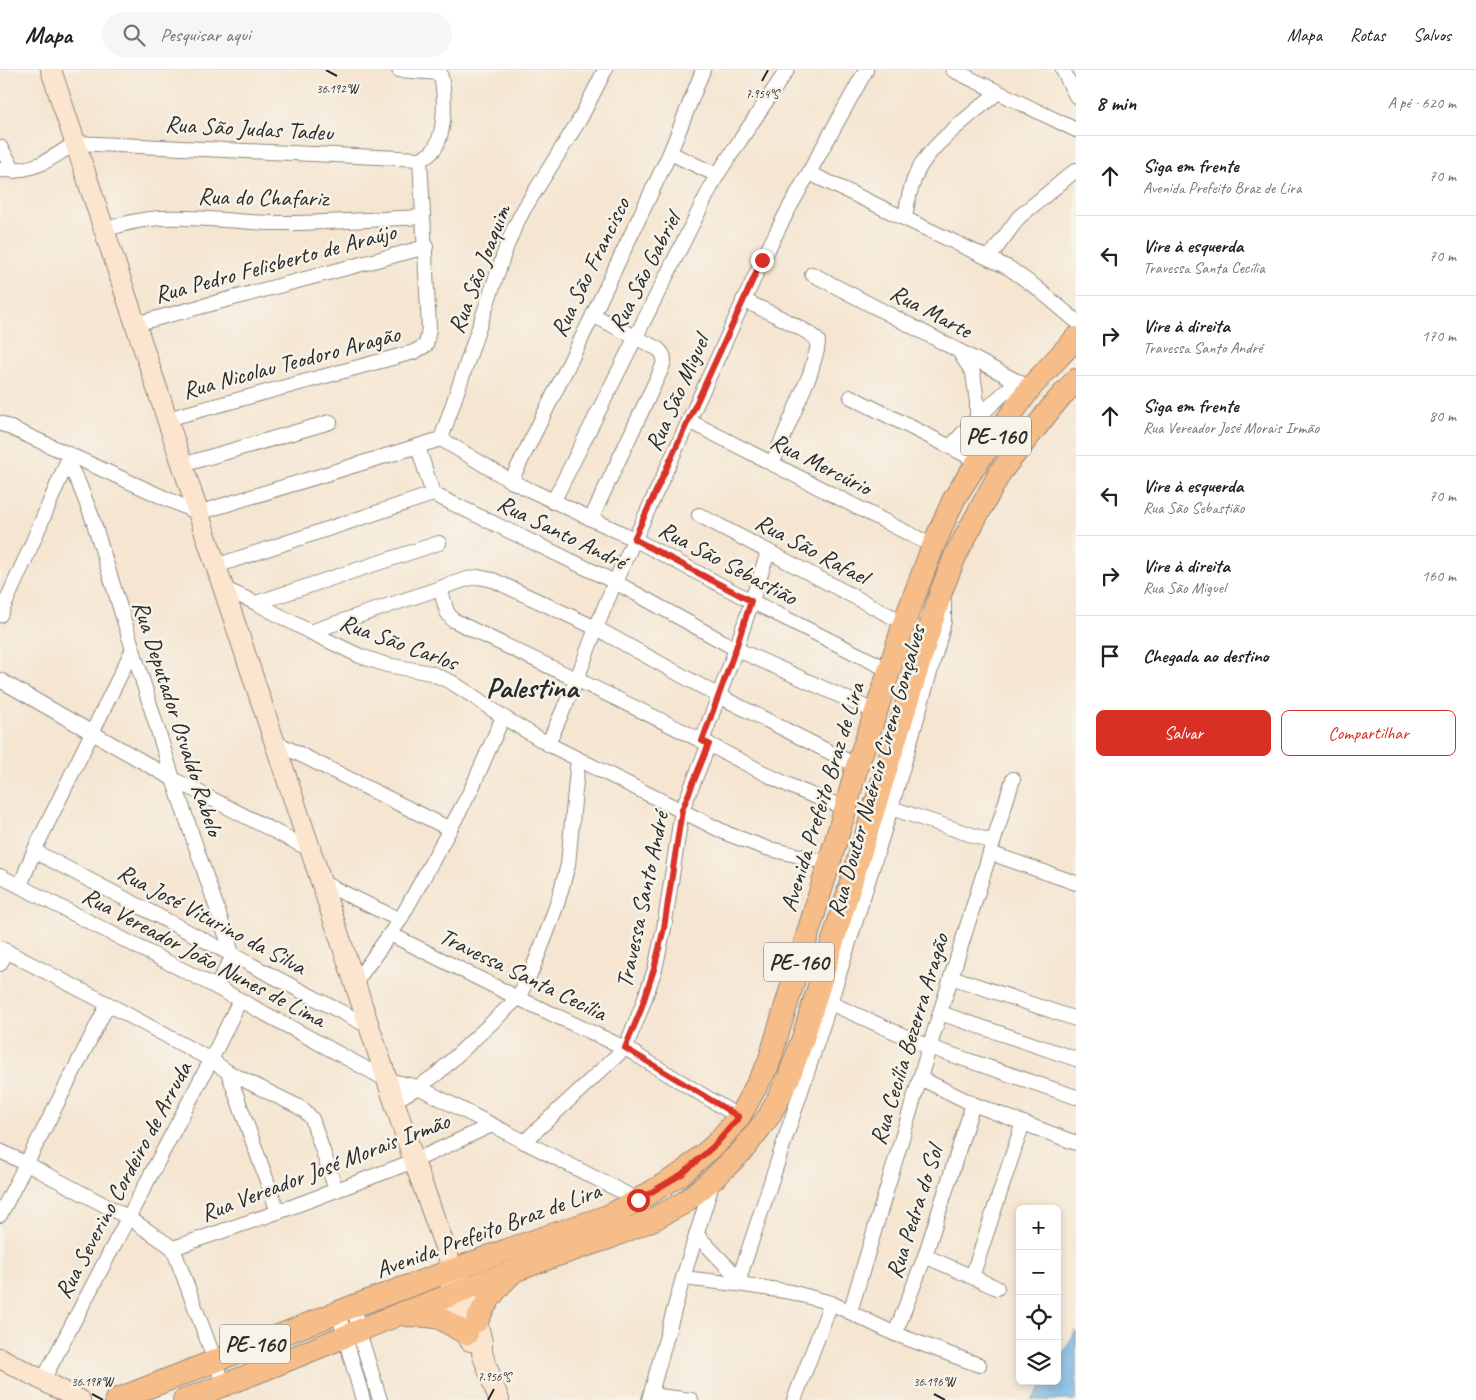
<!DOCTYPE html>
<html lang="pt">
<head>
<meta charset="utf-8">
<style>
	body { margin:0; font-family:Caveat,sans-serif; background:#f6f6f6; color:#222 }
	.controls { position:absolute; right:15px; bottom:15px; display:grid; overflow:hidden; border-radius:8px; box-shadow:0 2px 8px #0003 }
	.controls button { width:45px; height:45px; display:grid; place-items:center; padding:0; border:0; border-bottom:1px solid #e0e0e0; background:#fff; color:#222; font:25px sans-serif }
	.stop { position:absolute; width:15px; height:15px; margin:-11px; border:4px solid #d93025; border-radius:50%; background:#fff }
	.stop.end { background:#d93025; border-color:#fff; box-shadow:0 1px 5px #0008 }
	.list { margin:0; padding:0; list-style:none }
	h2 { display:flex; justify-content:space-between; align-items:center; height:65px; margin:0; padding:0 20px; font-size:21px }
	h2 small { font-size:16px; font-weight:400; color:#767676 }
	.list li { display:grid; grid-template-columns:32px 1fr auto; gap:15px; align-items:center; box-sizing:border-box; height:80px; padding:0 20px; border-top:1px solid #e0e0e0 }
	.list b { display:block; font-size:19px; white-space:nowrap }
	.list p { margin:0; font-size:16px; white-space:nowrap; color:#767676 }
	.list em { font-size:16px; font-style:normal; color:#767676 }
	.actions { display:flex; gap:10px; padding:15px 20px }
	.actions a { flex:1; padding:11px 0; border:1px solid #d93025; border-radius:8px; text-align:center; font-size:18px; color:#d93025 }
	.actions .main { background:#d93025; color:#fff }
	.icon { flex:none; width:28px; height:28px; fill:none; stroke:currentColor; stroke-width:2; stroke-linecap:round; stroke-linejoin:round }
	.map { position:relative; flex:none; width:1076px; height:1330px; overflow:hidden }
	header { display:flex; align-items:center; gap:30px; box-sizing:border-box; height:70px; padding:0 25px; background:#fff; border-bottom:1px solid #e0e0e0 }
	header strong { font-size:24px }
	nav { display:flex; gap:28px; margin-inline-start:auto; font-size:18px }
	.search { width:350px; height:45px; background:#f6f6f6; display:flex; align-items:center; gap:12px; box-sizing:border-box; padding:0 18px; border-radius:28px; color:#767676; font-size:19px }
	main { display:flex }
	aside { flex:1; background:#fff }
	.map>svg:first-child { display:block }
	.water { fill:#6baee0; stroke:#4b6c86 }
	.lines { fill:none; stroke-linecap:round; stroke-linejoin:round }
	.street-casing { stroke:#90887e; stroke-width:16 }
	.secondary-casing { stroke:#90887e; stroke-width:22 }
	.primary-casing { stroke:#90887e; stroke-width:24 }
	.street { stroke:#fff; stroke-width:14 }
	.secondary { stroke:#fce5cf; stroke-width:20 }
	.primary { stroke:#f7bd88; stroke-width:22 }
	.route { stroke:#d93025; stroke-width:6 }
	.ticks { fill:none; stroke:#2b2b2b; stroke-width:2 }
	.labels { text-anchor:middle; stroke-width:5; stroke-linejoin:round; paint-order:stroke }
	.shield { fill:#f7f3e8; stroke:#686764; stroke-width:1 }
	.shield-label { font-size:22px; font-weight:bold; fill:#2b2b2b }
	.street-label { font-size:24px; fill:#2b2b2b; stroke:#f7f3e8 }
	.district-label { font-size:29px; font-weight:bold; fill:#2b2b2b; stroke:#f7f3e8 }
	.ticks-label { font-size:12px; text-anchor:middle; fill:#2b2b2b; stroke:#f7f3e8; stroke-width:5; stroke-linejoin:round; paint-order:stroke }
</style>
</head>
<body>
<header>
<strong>Mapa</strong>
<div class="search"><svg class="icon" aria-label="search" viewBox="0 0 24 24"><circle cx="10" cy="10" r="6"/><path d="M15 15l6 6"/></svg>Pesquisar aqui</div>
<nav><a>Mapa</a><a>Rotas</a><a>Salvos</a></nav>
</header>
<main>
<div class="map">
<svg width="1076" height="1330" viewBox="0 0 1076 1330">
	<rect width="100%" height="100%" fill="#f7f3e8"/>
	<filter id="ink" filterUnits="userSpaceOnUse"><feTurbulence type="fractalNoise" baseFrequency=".02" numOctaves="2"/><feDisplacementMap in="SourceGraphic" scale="10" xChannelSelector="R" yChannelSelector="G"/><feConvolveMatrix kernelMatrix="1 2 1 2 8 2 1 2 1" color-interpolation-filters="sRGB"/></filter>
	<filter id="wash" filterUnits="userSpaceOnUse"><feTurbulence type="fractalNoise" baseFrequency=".0096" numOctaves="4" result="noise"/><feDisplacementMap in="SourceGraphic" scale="20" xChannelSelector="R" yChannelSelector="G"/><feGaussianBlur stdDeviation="1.12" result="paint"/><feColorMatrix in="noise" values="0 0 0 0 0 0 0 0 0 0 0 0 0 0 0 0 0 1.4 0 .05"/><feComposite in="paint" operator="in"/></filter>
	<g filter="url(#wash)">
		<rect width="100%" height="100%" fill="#f5e5d1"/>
		<polygon class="water" points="1076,1260 1076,1330 1032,1330 1046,1311 1057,1311 1057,1295"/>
	</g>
	<g filter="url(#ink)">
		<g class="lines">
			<g class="street-casing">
				<g id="street">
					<polyline points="399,0 440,3"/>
					<polyline points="953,0 1076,60"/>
					<polyline points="1063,0 1076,26"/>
					<polyline points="0,77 15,101"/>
					<polyline points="670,83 717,105"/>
					<path d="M0,100C34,102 48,91 75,73L420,89C424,87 428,86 431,83C447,66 446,21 439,0"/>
					<polyline points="809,103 1009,198 1037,218 1076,251"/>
					<path d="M905,148C907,132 911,115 918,100C933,72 974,43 998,22"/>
					<path d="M104,160C122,154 141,149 160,148C195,146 231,151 267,153C319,154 371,149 423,147"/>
					<polyline points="989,188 1019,147 1076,100"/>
					<polyline points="812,204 1030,318"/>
					<path d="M743,230C758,237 810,260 818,271L817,280L810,304L772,394"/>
					<polyline points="135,254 426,177"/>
					<polyline points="851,327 978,391"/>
					<polyline points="977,348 1017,311"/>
					<polyline points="167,349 414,282 426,275 429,258 420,89"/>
					<polyline points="689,351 933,476"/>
					<polyline points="0,353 198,443 441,369"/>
					<polyline points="441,369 511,411 634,469 751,531 889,600"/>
					<polyline points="441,369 506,178 515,156 524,139 580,49 605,0"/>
					<polyline points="418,377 433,424"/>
					<polyline points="950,377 977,348 977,332 973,303 960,283"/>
					<polyline points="67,391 79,414 92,447 173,709 233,886 216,917"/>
					<polyline points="182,395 330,352"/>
					<polyline points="511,411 593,245 670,83 703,0"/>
					<polyline points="553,432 717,105 787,0"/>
					<polyline points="699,445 904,553"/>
					<path d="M591,449L661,300C665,291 666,286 658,279L593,245"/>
					<polyline points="216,496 433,424 615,512 736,579 876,642"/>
					<polyline points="223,518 256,533 310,562 360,586 387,595 431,603 451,612 473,626 503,647 548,674 728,764 766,778 829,793"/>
					<path d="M440,518L447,542L453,550C536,591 620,629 702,671C751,695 793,722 846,737"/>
					<polyline points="256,533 439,473"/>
					<polyline points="0,545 28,483 70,385"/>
					<polyline points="310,562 467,509 478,507 493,510 596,558 719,626 857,696"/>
					<polyline points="0,610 173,709 311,780"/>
					<polyline points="702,671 736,579 768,482"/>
					<polyline points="275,672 450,759"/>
					<polyline points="548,674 577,609 596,558 615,512 762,191 787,142 866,0"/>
					<polyline points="891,738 993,772"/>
					<polyline points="34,781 370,957"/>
					<polyline points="990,783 1076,813"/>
					<polyline points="0,806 216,917 387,1010 418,1017 638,1130"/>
					<polyline points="321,812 400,850"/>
					<polyline points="20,816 34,781 132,581"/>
					<polyline points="390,864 518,928 625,978 739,1047"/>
					<polyline points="0,878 108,934 211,990 228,1002 297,1036 305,1041 312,1049 336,1120"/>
					<polyline points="0,894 7,881"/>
					<polyline points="951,907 1076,949"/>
					<polyline points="355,913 400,850 450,759 471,720 503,647"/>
					<polyline points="823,930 929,977 1076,1027"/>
					<polyline points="940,943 1076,989"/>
					<polyline points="228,1002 278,1142"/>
					<polyline points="920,1008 973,1034 1076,1073"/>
					<polyline points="394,1031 418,1017 437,1004 518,928 532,900 546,865 558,831 568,795 578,689"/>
					<polyline points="524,1072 625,978 640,942 655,899 664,858 682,740 709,674"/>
					<polyline points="0,1081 27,1094 129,1148 173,1178 224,1315"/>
					<polyline points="0,1145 108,934"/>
					<polyline points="696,1164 745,1215 791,1222 831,1233 895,1264 979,1295"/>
					<polyline points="173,1178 278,1142 414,1091 492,1055"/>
					<polyline points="925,1186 997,1218"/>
					<polyline points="972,1207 1023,1053"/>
					<polyline points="683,1208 745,1215"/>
					<polyline points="739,1209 830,933 891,738 941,564 944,551 944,533"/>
					<polyline points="354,1236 359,1262 380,1330"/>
					<polyline points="338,1242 363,1330"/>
					<polyline points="850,1242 926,988 1013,709"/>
					<polyline points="895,1264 925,1186 973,1034"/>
					<polyline points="43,1310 211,990 240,930"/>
					<polyline points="651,1325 691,1330"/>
					<polyline points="649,1330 683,1208 713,1111"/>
					<polyline points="794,1330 831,1233"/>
				</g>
			</g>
			<g class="secondary-casing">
				<g id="secondary">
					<polyline points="51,0 414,1091 453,1200 465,1219 477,1251 482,1272 482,1283 499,1330"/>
					<polyline points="451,1209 451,1225 462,1253 470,1271"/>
					<polyline points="0,1288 80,1330"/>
				</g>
			</g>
			<g class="primary-casing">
				<g id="primary">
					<polyline points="406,1245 428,1246 440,1248 467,1264"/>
					<path d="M477,1251C485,1232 496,1218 511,1204"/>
					<polyline points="116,1330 354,1236 510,1179 608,1146 638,1130 681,1104 716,1074 739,1047 768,995 846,737 857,696 876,642 904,553 933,476 954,429 978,391 1030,318 1076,268"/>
					<path d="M184,1330C256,1304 326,1274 397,1245C419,1236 443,1229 465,1219L557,1185L611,1167L654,1149L685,1132L714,1108L743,1080L769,1046L788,1010L803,968L942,519L956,484L1001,401L1056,332L1076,310"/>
				</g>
			</g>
			<use href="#street" class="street"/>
			<use href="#secondary" class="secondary"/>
			<use href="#primary" class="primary"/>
		</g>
	</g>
	<g class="lines" filter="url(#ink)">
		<polyline class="route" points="638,1130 682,1104 716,1074 739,1047 625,978 640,942 654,899 664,858 682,740 709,674 702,671 736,578 751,531 634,469 762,190"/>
	</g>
	<path class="ticks" d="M326,0L337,6M762,11L768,0M92,1324L103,1330M934,1324L945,1330M488,1330L494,1319"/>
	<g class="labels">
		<g class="shield">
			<rect x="961" y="346.5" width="70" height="39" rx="4"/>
			<rect x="764" y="872.5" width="70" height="39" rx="4"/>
			<rect x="220" y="1254.5" width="70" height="39" rx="4"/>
		</g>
		<g class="shield-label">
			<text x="996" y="374">PE-160</text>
			<text x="799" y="900">PE-160</text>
			<text x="255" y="1282">PE-160</text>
		</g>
		<g class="street-label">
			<text transform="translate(249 58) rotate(3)" y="8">Rua São Judas Tadeu</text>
			<text transform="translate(263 127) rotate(1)" y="8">Rua do Chafariz</text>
			<text transform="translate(275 193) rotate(-15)" y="8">Rua Pedro Felisberto de Araújo</text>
			<text transform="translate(590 197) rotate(-64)" y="8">Rua São Francisco</text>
			<text transform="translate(479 199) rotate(-69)" y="8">Rua São Joaquim</text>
			<text transform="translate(644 202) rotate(-63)" y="8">Rua São Gabriel</text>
			<text transform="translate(931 241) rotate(28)" y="8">Rua Marte</text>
			<text transform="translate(291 292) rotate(-15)" y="8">Rua Nicolau Teodoro Aragão</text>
			<text transform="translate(677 323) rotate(-66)" y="8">Rua São Miguel</text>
			<text transform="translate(821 394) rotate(27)" y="8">Rua Mercúrio</text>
			<text transform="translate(562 462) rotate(26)" y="8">Rua Santo André</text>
			<text transform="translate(812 479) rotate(28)" y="8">Rua São Rafael</text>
			<text transform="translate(728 493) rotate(28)" y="8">Rua São Sebastião</text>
			<text transform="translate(399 572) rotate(20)" y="8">Rua São Carlos</text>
			<text transform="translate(178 648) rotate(72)" y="8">Rua Deputador Osvaldo Rabelo</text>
			<text transform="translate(876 701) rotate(-74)" y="8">Rua Doutor Naércio Cireno Gonçalves</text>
			<text transform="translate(822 727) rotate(-73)" y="8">Avenida Prefeito Braz de Lira</text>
			<text transform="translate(642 830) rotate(-78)" y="8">Travessa Santo André</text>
			<text transform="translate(212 849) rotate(28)" y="8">Rua José Viturino da Silva</text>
			<text transform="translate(204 887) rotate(28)" y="8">Rua Vereador João Nunes de Lima</text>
			<text transform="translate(523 904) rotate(26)" y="8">Travessa Santa Cecília</text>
			<text transform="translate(909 969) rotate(-73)" y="8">Rua Cecília Bezerra Aragão</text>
			<text transform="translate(325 1097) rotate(-21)" y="8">Rua Vereador José Morais Irmão</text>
			<text transform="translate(123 1110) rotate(-62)" y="8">Rua Severino Cordeiro de Arruda</text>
			<text transform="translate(914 1142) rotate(-72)" y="8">Rua Pedra do Sol</text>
			<text transform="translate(488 1160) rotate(-20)" y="8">Avenida Prefeito Braz de Lira</text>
		</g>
		<g class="district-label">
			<text x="532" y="627">Palestina</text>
		</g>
	</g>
	<g class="ticks-label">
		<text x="337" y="23">36.192°W</text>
		<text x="762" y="28">7.954°S</text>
		<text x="494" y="1311">7.956°S</text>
		<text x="92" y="1316">36.198°W</text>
		<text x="934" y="1316">36.196°W</text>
	</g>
</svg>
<div class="controls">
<button>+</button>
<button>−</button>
<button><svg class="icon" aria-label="locate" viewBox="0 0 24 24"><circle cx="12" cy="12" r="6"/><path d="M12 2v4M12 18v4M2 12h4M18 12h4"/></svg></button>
<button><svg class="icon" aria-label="layers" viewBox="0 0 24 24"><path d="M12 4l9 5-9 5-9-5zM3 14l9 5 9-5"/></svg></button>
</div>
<div class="stop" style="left:638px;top:1130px"></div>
<div class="stop end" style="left:762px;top:190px"></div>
</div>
<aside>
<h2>8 min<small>A pé · 620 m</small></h2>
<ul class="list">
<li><svg class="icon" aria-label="ahead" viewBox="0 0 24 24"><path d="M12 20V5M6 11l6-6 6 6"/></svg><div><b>Siga em frente</b><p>Avenida Prefeito Braz de Lira</p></div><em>70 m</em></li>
<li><svg class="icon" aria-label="left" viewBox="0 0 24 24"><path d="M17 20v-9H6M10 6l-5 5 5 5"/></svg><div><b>Vire à esquerda</b><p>Travessa Santa Cecília</p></div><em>70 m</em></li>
<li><svg class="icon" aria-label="right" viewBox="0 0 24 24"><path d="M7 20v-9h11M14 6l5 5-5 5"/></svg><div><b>Vire à direita</b><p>Travessa Santo André</p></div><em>170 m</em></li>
<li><svg class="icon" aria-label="ahead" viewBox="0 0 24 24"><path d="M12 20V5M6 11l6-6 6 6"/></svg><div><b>Siga em frente</b><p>Rua Vereador José Morais Irmão</p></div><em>80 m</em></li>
<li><svg class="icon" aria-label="left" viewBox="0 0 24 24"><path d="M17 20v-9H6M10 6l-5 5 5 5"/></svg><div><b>Vire à esquerda</b><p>Rua São Sebastião</p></div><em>70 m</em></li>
<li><svg class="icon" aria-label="right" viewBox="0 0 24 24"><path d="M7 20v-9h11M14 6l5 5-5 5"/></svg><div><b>Vire à direita</b><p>Rua São Miguel</p></div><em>160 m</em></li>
<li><svg class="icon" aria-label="arrive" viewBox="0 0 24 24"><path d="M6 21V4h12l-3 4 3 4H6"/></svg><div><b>Chegada ao destino</b></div></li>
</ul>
<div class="actions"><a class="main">Salvar</a><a>Compartilhar</a></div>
</aside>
</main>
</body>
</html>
